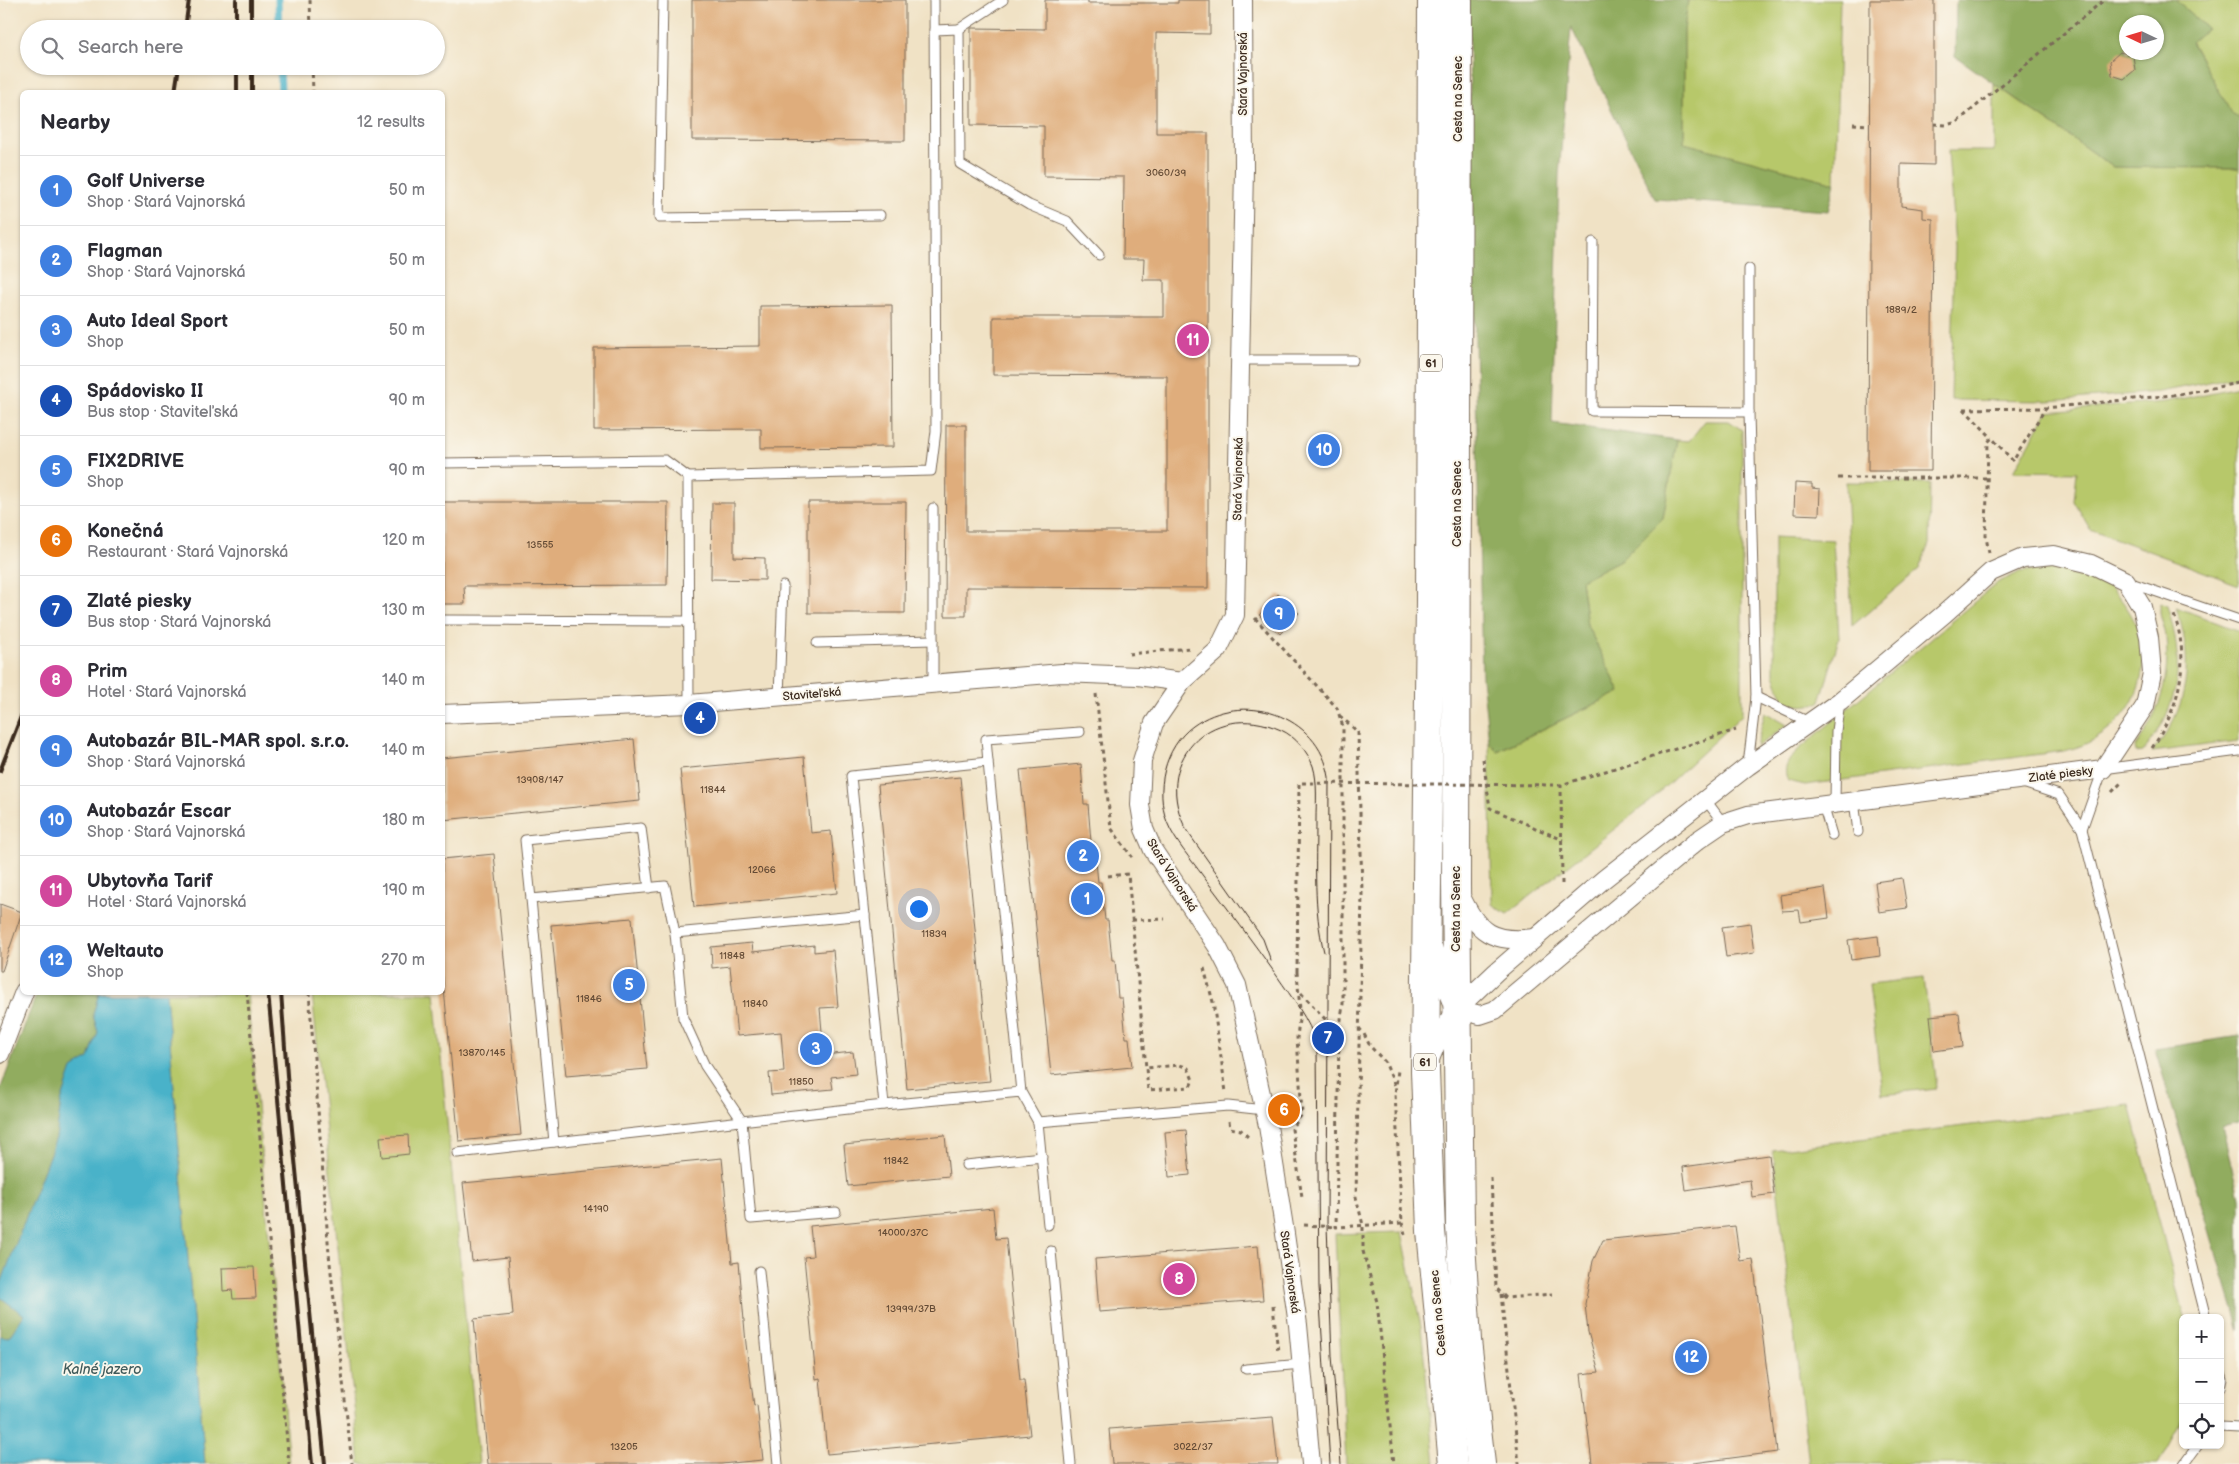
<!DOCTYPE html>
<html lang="en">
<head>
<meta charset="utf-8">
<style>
	body { margin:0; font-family:"Balsamiq Sans",sans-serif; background:#f7f7f7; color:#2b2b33 }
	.controls { position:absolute; right:15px; bottom:15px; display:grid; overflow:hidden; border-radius:8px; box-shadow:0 1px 4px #0004 }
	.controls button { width:45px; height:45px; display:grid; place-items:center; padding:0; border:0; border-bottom:1px solid #e1e1e2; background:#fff; color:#2b2b33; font:25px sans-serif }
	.compass { position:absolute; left:2119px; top:15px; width:45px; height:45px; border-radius:50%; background:#fff; box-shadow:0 1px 4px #0004; rotate:274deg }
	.you { position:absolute; left:918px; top:908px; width:18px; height:18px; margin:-12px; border:4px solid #fff; border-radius:50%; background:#1a73e8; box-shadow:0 0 0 8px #1a73e833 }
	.badge { display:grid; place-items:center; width:32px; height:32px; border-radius:50%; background:#7c3aed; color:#fff; font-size:16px; font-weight:700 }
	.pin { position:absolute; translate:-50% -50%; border:2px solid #fff; box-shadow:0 1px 5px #0006 }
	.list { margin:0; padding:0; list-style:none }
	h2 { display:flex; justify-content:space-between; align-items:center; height:65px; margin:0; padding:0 20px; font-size:21px }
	h2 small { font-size:16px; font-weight:400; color:#7c7c81 }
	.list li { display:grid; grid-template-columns:32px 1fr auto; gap:15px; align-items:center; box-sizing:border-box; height:70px; padding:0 20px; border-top:1px solid #e1e1e2 }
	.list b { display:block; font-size:19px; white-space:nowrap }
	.list p { margin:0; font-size:16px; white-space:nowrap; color:#7c7c81 }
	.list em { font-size:16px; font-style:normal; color:#7c7c81 }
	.icon { flex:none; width:28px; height:28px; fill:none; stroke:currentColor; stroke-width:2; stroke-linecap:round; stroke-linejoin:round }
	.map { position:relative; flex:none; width:2239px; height:1464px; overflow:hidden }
	.search { position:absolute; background:#fff; box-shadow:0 1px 4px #0004; left:20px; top:20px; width:425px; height:55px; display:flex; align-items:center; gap:12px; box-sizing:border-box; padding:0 18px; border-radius:28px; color:#7c7c81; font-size:19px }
	.panel { position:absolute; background:#fff; box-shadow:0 1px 4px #0004; left:20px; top:90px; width:425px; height:905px; border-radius:8px }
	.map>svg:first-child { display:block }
	.green { fill:#b7c86b; stroke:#797944 }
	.forest { fill:#91ac5f; stroke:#666b3e; fill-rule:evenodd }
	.water { fill:#4ab2c9; stroke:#426e74 }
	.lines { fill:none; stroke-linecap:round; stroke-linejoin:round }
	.stream { stroke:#4ab2c9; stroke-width:7 }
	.building { fill:#dfad7b }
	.service-casing { stroke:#7a6a58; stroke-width:11 }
	.minor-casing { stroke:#7a6a58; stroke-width:20 }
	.primary-casing { stroke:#7a6a58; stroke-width:30 }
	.path { stroke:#7a6a58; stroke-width:3; stroke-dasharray:4 4; stroke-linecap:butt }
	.service { stroke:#fff; stroke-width:9 }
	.minor { stroke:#fff; stroke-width:18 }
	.primary { stroke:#fff; stroke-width:28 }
	.tram { stroke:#3b2a1e; stroke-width:1 }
	.rail { stroke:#3b2a1e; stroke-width:4 }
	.path-bridge { stroke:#7a6a58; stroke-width:3; stroke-dasharray:4 4; stroke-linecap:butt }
	.labels { text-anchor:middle; stroke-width:4; stroke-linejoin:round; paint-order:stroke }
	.number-label { font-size:10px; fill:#644b35 }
	.shield { fill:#fbf7ec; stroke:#75685c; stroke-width:1 }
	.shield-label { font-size:11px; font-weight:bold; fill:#3b2a1e }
	.street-label { font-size:12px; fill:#3b2a1e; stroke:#fbf7ec }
	.water-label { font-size:14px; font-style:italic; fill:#405a5a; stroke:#fbf7ec }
</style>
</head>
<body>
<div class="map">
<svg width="2239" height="1464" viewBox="0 0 2239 1464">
	<rect width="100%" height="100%" fill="#fbf7ec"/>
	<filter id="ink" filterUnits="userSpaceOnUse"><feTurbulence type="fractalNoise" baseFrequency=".02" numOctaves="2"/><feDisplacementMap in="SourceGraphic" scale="10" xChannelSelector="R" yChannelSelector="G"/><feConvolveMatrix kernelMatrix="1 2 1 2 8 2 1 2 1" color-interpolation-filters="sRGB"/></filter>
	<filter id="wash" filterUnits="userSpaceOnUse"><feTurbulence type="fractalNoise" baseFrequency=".0096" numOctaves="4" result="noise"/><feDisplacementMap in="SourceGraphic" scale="20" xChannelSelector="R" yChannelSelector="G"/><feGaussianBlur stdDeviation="1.12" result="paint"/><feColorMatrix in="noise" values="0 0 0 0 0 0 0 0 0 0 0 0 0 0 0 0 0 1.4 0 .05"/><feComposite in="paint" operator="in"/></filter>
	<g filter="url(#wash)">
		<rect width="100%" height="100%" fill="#f0e2c5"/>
		<g class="green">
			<polygon points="1688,0 1840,0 1835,183 1684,143 1684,30"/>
			<polygon points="2175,0 2239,0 2239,118 2233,116 2191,41 2207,28"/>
			<polygon points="1994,84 2113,167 2239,168 2239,376 2159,392 2048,401 1951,400 1955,247 1948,151 1994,151"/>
			<polygon points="2239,387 2239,585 2090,529 2074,501 2077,472 2014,471 2047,412 2165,402"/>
			<polygon points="1705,421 1729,421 1742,430 1742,715 1650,801 1507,914 1492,904 1489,742 1498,751 1620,692 1587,625 1581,580 1622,559 1663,518 1677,440 1689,441"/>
			<polygon points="1846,482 1930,483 1929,544 1919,569 1852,626"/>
			<path d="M1774,537L1833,540L1839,638L1820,702C1806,707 1798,707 1784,701L1774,675Z"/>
			<path d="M2054,567C2066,567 2077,568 2088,572C2104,578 2115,591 2125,605C2167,664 2132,736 2064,751L1805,785L1788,781C1782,769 1788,760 1797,751L1997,583L2020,572Z"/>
			<path d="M2161,603L2167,606C2185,662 2181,706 2143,752L2136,753L2135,748C2160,711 2170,682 2166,637C2165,625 2157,615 2161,603Z"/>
			<path d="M2176,607L2239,631V741L2152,752C2190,709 2194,660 2176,607Z"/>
			<polygon points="1765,712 1787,725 1756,747"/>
			<polygon points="1924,978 1937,1088 1882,1094 1869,984"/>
			<polygon points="166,993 247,993 289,1464 205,1464"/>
			<polygon points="312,993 435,993 479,1464 360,1464"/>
			<polygon points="2130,1105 2184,1318 2183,1416 2180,1424 2158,1464 1809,1464 1773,1150"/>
			<polygon points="1402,1232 1421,1327 1435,1464 1346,1464 1335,1234"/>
		</g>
		<g class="forest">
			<polygon points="1468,0 1688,0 1684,30 1684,143 1835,183 1828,211 1655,199 1571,27 1559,175 1552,423 1677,440 1663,518 1622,559 1581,580 1587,625 1620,692 1497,751 1489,742 1482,678"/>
			<path d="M1956,0H2175L2207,28L2191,42L2233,115L2239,118V168L2113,167L1955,56ZM2126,22H2156V52H2126Z"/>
			<polygon points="37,993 99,993 93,1015 98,1032 89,1058 72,1069 61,1102 56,1138 0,1286 0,1090"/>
			<polygon points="2239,1036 2239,1122 2222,1126 2239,1197 2239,1330 2155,1049"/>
			<polygon points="0,1297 24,1315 9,1337 0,1336"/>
		</g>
		<polygon class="water" points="99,993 166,993 205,1464 0,1464 0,1336 9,1337 24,1315 0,1297 0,1286 56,1138 61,1102 72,1069 89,1058 98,1032 93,1015"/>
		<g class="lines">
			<g class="stream">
				<polyline points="278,0 279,29"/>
				<polyline points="280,66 281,92"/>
			</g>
		</g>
		<g id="blocks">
			<g class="building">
				<polygon points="692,0 905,0 905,141 692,140"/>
				<polygon points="1045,0 1088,0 1088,3 1178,3 1178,0 1210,0 1210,34 1156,33 1156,133 1208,133 1208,588 966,587 966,616 945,616 946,425 966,425 966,531 1167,531 1167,376 993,375 993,317 1164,317 1164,280 1143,280 1144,259 1123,259 1124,177 1044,176 1044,126 971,125 971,28 1045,29"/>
				<polygon points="1870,0 1934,0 1934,165 1901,164 1901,206 1923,209 1923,218 1933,219 1931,471 1868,471"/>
				<polygon points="2120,52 2133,56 2135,70 2124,79 2112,75 2110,61"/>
				<polygon points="892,305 893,447 761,448 761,429 594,430 594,348 760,346 760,306"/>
				<polygon points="1795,483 1812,484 1812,488 1820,489 1819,515 1794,514"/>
				<polygon points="442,502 668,502 667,585 464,586 465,604 442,604"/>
				<polygon points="808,502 906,502 905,613 808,613"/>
				<polygon points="712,503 734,503 734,557 765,558 765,580 711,579"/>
				<polygon points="1278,594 1299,613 1280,634 1259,615"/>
				<polygon points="634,739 640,801 442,820 442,758"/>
				<polygon points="804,757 811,833 831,831 837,893 694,907 680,769"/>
				<polygon points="1081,764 1084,804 1088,804 1091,842 1094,842 1098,882 1101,882 1105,920 1108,920 1112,960 1115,960 1118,998 1122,998 1126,1038 1129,1038 1132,1067 1051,1075 1020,770"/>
				<polygon points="960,777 990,1081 907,1089 878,785"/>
				<polygon points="494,854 521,1135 459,1141 442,969 442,859"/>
				<polygon points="1902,878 1907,908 1879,912 1875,882"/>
				<polygon points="1825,888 1829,918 1801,922 1799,910 1782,911 1780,895"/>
				<polygon points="0,904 22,912 2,971 0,971"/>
				<polygon points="632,918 647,1069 566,1076 551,925"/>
				<polygon points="1750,923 1754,953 1726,957 1722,927"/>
				<polygon points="1878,936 1880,956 1851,960 1848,940"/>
				<polygon points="752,943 753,952 814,945 814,952 833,950 838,1007 820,1008 824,1055 853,1052 856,1074 831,1077 833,1089 771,1095 769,1073 784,1072 781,1032 737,1036 730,966 712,968 711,947"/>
				<polygon points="1959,1013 1963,1047 1934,1051 1930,1016"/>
				<polygon points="1186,1130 1190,1175 1169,1177 1165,1132"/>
				<polygon points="408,1135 409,1154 382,1157 380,1137"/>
				<polygon points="945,1135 949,1176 848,1186 844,1145"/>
				<polygon points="1769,1155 1774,1194 1752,1197 1750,1180 1686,1190 1683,1167"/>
				<polygon points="722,1158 732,1263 739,1262 746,1344 754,1406 757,1405 763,1460 721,1464 488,1464 474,1319 513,1315 508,1257 472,1261 463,1183"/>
				<polygon points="993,1208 996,1239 1006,1238 1020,1380 1024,1380 1030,1435 827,1454 820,1378 816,1379 804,1257 813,1256 810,1226"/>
				<polygon points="1735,1226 1740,1261 1753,1259 1777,1452 1686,1464 1592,1464 1581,1374 1599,1372 1588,1332 1585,1304 1593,1261 1603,1240"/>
				<polygon points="1258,1246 1263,1300 1099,1312 1095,1259"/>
				<polygon points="254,1267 256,1298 233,1299 232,1290 223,1291 222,1268"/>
				<polygon points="1273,1417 1278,1464 1112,1464 1109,1429"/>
			</g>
		</g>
	</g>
	<g filter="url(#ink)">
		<use href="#blocks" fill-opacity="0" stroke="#7a6a58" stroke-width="1"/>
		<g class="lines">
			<g class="service-casing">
				<g id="service">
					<polyline points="663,0 659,218 880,215"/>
					<polyline points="959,29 1003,0"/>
					<polyline points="934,30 959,29 960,164 1029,205 1067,221 1099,255"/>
					<polyline points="1593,242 1592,411 1749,412"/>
					<polyline points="1240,360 1353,360"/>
					<polyline points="442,463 665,460 688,477"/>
					<polyline points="2128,582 2239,620"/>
					<polyline points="442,620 687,621"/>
					<polyline points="817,643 933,640"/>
					<polyline points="933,684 933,508"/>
					<polyline points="779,697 783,586"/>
					<polyline points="1756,697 1809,722"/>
					<polyline points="689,704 688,477 931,471 936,431 934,0"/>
					<polyline points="988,762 986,739 1080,732"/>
					<polyline points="1748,765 1756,697 1749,412 1749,269"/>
					<polyline points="2023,783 2059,795 2082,829 2206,1318"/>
					<polyline points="1705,799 1723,823"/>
					<polyline points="1854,801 1858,832"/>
					<polyline points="1835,804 1836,731 1840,701"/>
					<polyline points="1823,805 1832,835"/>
					<polyline points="2082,829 2103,769 2239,751"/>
					<polyline points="531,899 525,840 641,828 649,888"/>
					<polyline points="1021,1092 988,762 851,776 884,1105 1021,1092 1038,1122 1048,1225"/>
					<polyline points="1038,1122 1228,1106 1264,1110"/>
					<polyline points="554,1142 531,899 665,886 675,933"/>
					<polyline points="457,1153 884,1105"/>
					<polyline points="966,1165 1042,1157"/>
					<polyline points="836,1212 751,1219 742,1121 705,1066 683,1018 675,933 865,915"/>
					<polyline points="1051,1251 1071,1464"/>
					<polyline points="759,1271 778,1464"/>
					<polyline points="1246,1369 1302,1364"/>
					<polyline points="2220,1373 2222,1379 2220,1388"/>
					<polyline points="2220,1427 2239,1428"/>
					<polyline points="2184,1464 2198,1445"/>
				</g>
			</g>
			<g class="minor-casing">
				<g id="minor">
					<polyline points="1243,0 1244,169 1235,615 1218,650 1182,682 1154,723 1142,761 1140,805 1144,829 1153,850 1217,946 1237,985 1268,1126 1284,1227 1298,1325 1311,1464"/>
					<polyline points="442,714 689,704 1062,673 1138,676 1182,682"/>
					<path d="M1460,894C1478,934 1492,943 1535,938"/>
					<polyline points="1433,947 1445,986 1452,1003"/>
					<polyline points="0,1054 24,992"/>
					<polyline points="1430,1059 1441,1033 1457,1009 1496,972 1604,879 1748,766 1840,701 1944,614 1991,572 2023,558 2054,555 2091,564 2126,581 2142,607 2149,637 2152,673 2145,706 2103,769 1748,815 1723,823 1698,840 1495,1010 1480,1015 1457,1009"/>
				</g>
			</g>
			<g class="primary-casing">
				<g id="primary">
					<polyline points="1432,0 1430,601 1425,1071 1431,1231 1453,1464"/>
					<polyline points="1458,0 1456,885 1460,1226 1467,1340 1481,1464"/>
				</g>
			</g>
			<g class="path">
				<polyline points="310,0 311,29"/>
				<polyline points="312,66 313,92"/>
				<polyline points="1853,124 1870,125"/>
				<polyline points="1934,124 1946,125 1957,122 2104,0"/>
				<polyline points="1964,409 2045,408 2173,395 2239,383"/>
				<polyline points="1964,409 1992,438"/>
				<polyline points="1838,478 1988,478"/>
				<polyline points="1989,553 1986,537 1988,442 1992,438 2013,461 2045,409"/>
				<polyline points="1255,618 1337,708 1343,727 1343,1004 1339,1035 1336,1227 1402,1223 1395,1094 1398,1070"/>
				<polyline points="1129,654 1190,648"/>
				<polyline points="1096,694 1111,828 1132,857"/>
				<polyline points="1340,716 1358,732 1362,892 1356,1197 1363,1225 1363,1251 1377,1302 1394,1464"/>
				<path d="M2152,748C2179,709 2191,661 2174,615"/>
				<polyline points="1483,759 1490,808 1563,840"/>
				<polyline points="2112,792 2121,783"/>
				<polyline points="1108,876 1128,874 1146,1068 1148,1090 1190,1087 1193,1080 1188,1068 1180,1065 1146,1068"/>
				<polyline points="1562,884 1561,785 1736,730"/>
				<polyline points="1132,920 1165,919"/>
				<polyline points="1204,968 1213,1002 1226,1092"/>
				<polyline points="1297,972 1300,1010 1297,1038 1302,1114 1292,1129 1302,1197"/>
				<polyline points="247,992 289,1464"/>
				<polyline points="309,992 329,1254 352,1464"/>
				<polyline points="1301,993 1339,1034"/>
				<polyline points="1359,1028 1364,1034 1370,1046 1385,1062 1396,1088"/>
				<polyline points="1229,1121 1230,1128 1241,1130 1250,1139"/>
				<polyline points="1491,1178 1496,1288 1506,1298 1552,1294"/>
				<polyline points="1402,1223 1405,1234"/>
				<polyline points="1304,1225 1336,1227"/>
				<polyline points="1501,1294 1519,1464"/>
				<polyline points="1273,1306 1278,1352"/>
			</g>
			<use href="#service" class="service"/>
			<use href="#minor" class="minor"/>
			<use href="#primary" class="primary"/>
			<g class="tram">
				<path d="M1271,961L1263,939L1187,831C1150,764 1209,698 1281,730C1295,736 1308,752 1313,766C1318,782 1316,804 1316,820C1316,865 1313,908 1324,952"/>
				<path d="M1330,1464L1319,1288L1317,1045C1309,1019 1292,998 1277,976C1253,942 1228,909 1203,876C1191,859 1175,842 1167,822C1155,791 1164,747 1193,726C1242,690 1319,714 1329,777L1327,1226L1332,1356L1341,1464"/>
			</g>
			<g class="rail">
				<polyline points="236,0 236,29"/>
				<polyline points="251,0 251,29"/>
				<polyline points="185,29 189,0"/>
				<polyline points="237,66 237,92"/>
				<polyline points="252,66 252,92"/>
				<polyline points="175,92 179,66"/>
				<polyline points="0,771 22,714"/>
				<polyline points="268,992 312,1464"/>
				<polyline points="281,992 288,1089 325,1464"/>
			</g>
			<polyline class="path-bridge" points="1297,972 1299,783 1561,785"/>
		</g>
	</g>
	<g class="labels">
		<g class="number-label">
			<text x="1166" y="176">3060/39</text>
			<text x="1901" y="313">1889/2</text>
			<text x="540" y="548">13555</text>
			<text x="540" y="783">13908/147</text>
			<text x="713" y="793">11844</text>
			<text x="762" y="873">12066</text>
			<text x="934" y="937">11839</text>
			<text x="732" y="959">11848</text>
			<text x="589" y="1002">11846</text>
			<text x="755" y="1007">11840</text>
			<text x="482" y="1056">13870/145</text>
			<text x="801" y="1085">11850</text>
			<text x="896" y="1164">11842</text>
			<text x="596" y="1212">14190</text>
			<text x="903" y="1236">14000/37C</text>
			<text x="911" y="1312">13999/37B</text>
			<text x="624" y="1450">13205</text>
			<text x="1193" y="1450">3022/37</text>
		</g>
		<g class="shield">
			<rect x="1420" y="354.5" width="22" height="17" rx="4"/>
			<rect x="1414" y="1053.5" width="22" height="17" rx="4"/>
		</g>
		<g class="shield-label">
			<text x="1431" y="367">61</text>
			<text x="1425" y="1066">61</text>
		</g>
		<g class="street-label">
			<text transform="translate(1243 74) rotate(-90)" y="4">Stará Vajnorská</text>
			<text transform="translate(1458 99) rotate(-90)" y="4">Cesta na Senec</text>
			<text transform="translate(1238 479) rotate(-89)" y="4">Stará Vajnorská</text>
			<text transform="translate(1457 504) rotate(-90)" y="4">Cesta na Senec</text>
			<text transform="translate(812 694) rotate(-5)" y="4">Staviteľská</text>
			<text transform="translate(2061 774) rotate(-7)" y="4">Zlaté piesky</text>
			<text transform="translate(1172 875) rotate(58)" y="4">Stará Vajnorská</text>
			<text transform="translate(1456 909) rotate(-90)" y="4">Cesta na Senec</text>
			<text transform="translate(1290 1272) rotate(82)" y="4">Stará Vajnorská</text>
			<text transform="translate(1438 1313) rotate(-95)" y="4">Cesta na Senec</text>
		</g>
		<g class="water-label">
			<text x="102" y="1374">Kalné jazero</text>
		</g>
	</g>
</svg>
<div class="controls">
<button>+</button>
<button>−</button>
<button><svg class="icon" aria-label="locate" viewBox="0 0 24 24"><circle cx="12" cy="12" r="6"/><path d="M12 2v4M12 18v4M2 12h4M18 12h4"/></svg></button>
</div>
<svg class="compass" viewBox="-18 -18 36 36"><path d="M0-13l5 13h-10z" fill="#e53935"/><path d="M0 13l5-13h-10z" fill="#7c7c81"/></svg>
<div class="you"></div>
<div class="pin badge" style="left:1087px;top:899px;background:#3f7fe0">1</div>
<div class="pin badge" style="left:1083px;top:856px;background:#3f7fe0">2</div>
<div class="pin badge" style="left:816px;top:1049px;background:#3f7fe0">3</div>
<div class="pin badge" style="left:700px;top:718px;background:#1a4fb4">4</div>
<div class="pin badge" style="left:629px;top:985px;background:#3f7fe0">5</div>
<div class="pin badge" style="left:1284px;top:1110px;background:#e8710a">6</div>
<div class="pin badge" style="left:1328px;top:1038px;background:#1a4fb4">7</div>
<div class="pin badge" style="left:1179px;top:1279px;background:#d1479c">8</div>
<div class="pin badge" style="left:1279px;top:614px;background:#3f7fe0">9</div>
<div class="pin badge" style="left:1324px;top:450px;background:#3f7fe0">10</div>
<div class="pin badge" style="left:1193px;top:340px;background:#d1479c">11</div>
<div class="pin badge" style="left:1691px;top:1357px;background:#3f7fe0">12</div>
<div class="search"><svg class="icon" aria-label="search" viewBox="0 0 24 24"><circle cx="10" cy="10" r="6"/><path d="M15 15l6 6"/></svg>Search here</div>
<section class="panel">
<h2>Nearby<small>12 results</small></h2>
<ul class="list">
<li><span class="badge" style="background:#3f7fe0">1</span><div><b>Golf Universe</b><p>Shop · Stará Vajnorská</p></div><em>50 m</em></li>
<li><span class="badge" style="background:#3f7fe0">2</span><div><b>Flagman</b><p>Shop · Stará Vajnorská</p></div><em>50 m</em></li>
<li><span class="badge" style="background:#3f7fe0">3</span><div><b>Auto Ideal Sport</b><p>Shop</p></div><em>50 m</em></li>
<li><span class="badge" style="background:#1a4fb4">4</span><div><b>Spádovisko II</b><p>Bus stop · Staviteľská</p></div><em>90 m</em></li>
<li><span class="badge" style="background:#3f7fe0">5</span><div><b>FIX2DRIVE</b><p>Shop</p></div><em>90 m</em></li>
<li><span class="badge" style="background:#e8710a">6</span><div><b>Konečná</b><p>Restaurant · Stará Vajnorská</p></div><em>120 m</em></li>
<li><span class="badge" style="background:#1a4fb4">7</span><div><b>Zlaté piesky</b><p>Bus stop · Stará Vajnorská</p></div><em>130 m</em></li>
<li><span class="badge" style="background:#d1479c">8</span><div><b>Prim</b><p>Hotel · Stará Vajnorská</p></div><em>140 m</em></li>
<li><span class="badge" style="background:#3f7fe0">9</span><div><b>Autobazár BIL-MAR spol. s.r.o.</b><p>Shop · Stará Vajnorská</p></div><em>140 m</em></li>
<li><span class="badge" style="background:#3f7fe0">10</span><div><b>Autobazár Escar</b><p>Shop · Stará Vajnorská</p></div><em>180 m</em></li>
<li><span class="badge" style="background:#d1479c">11</span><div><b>Ubytovňa Tarif</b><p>Hotel · Stará Vajnorská</p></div><em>190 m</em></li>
<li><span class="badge" style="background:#3f7fe0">12</span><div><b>Weltauto</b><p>Shop</p></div><em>270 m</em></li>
</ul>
</section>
</div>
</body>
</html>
